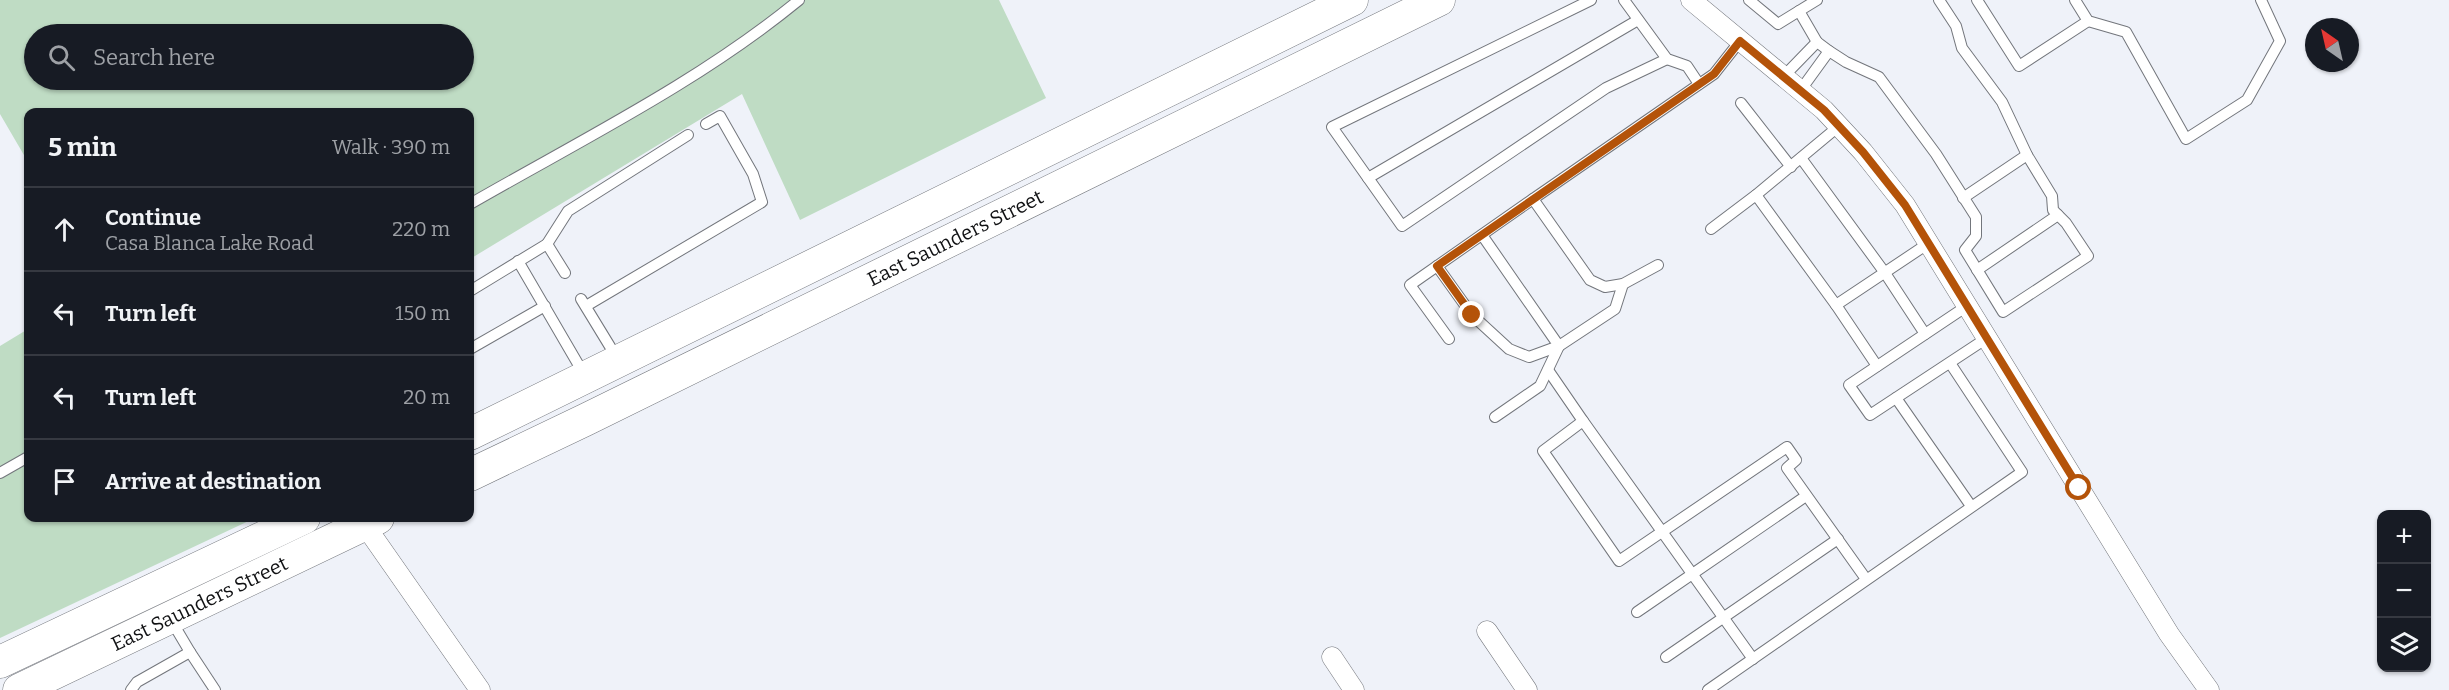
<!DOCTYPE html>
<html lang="en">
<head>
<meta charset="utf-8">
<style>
	body { margin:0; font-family:Bitter,serif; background:#242831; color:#f1f3f6 }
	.controls { position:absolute; right:18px; bottom:18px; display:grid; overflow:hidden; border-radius:12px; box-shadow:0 2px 4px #0004 }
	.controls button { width:54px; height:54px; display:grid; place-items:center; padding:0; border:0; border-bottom:2px solid #363941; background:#171b24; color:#f1f3f6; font:30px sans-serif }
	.compass { position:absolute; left:2305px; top:18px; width:54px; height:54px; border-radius:50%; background:#171b24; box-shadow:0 2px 4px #0004; rotate:326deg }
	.stop { position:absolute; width:18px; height:18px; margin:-14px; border:4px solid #b45309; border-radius:50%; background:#fff }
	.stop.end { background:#b45309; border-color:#fff; box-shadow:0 2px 6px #0008 }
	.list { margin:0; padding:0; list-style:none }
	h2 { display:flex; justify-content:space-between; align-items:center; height:78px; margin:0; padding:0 24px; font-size:26px }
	h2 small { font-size:20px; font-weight:400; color:#9ea1a6 }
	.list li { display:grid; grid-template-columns:39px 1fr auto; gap:18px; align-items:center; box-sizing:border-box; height:84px; padding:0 24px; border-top:2px solid #363941 }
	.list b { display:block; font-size:22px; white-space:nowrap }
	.list p { margin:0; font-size:20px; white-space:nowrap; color:#9ea1a6 }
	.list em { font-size:20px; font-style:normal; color:#9ea1a6 }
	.icon { flex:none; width:33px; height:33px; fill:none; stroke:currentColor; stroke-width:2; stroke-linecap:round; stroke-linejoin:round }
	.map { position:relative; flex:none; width:2449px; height:690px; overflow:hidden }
	.search { position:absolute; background:#171b24; box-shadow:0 2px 4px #0004; left:24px; top:24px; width:450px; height:66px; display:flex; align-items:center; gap:15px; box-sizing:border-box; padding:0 21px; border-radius:33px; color:#9ea1a6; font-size:22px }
	.panel { position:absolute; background:#171b24; box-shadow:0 2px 4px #0004; left:24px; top:108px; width:450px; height:414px; border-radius:12px }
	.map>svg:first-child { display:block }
	.green { fill:#bfdcc4; fill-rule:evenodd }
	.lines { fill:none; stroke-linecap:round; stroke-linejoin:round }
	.service-casing { stroke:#73767c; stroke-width:12 }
	.minor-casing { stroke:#73767c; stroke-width:21 }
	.primary-casing { stroke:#73767c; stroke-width:33 }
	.service { stroke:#fff; stroke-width:10 }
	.minor { stroke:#fff; stroke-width:20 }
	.primary { stroke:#fff; stroke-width:32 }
	.route { stroke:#b45309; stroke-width:8 }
	.labels { text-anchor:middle; stroke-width:5; stroke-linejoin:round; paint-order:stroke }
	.street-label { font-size:20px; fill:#101113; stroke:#eff2f9 }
</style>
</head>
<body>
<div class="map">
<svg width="2449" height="690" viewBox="0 0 2449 690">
	<rect width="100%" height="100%" fill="#eff2f9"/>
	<g class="green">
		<path d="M0,0H999L1046,98L800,220L742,94L470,259V112H28V162L0,114ZM34,34H464V80H34Z"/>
		<polygon points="28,329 28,518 255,518 0,638 0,346"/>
	</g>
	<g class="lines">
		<g class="service-casing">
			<g id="service">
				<polyline points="1591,0 1332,127 1402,226 1606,88 1667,59"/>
				<polyline points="1624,0 1667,59 1687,66 1699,84"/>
				<polyline points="1749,0 1778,24 1799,11"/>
				<polyline points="1817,0 1799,11 1817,42"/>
				<polyline points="1977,0 2019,66 2088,21"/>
				<polyline points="2075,0 2088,21 2126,32 2186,139 2247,100 2280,41 2261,0"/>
				<polyline points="1829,51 1846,62 1879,77 1936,154 1976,217 1976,236 1965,250 2003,312 2088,256 2066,223 2053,210 2052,196 2027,155 2002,102 1962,48 1956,26 1939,0"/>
				<polyline points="1784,76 1817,42 1829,51 1800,91"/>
				<polyline points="1741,103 1791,167"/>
				<polyline points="1801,158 1885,273 1925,334"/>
				<polyline points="1368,178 1638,20"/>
				<polyline points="1756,195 1836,305 1877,366"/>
				<polyline points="1963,198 2027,155"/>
				<path d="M470,204C581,140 699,82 799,0"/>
				<polyline points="1711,229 1756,195 1839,126"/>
				<polyline points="1482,235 1559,346"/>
				<polyline points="547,244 568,211 688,135"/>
				<polyline points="518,261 585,376"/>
				<polyline points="1658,265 1623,284 1605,287 1590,280 1533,199 1714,74 1740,41"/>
				<polyline points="1437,266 1472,315 1509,349 1529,357 1559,346 1615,309 1623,284"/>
				<polyline points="1977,270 2058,215"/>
				<polyline points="470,291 547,244 565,273"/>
				<polyline points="581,299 617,358"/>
				<polyline points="1836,305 1929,243"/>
				<polyline points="586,306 762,202 753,174 720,116 706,124"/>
				<polyline points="1967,306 1849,385 1870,415 1987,338"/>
				<polyline points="1449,339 1410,285 1533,199"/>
				<polyline points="470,349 545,306"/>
				<polyline points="1548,370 1583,421 1543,451 1619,561 1787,447 1796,460 1787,468 1866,579"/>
				<polyline points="1896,398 1971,506"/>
				<polyline points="1495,417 1540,386 1559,346"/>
				<polyline points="1583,421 1753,659"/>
				<polyline points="0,473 28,457"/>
				<polyline points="1637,612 1806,496"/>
				<polyline points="190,652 215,690"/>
				<polyline points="1666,657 1838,539"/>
				<polyline points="131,690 137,682 190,652 171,620"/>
				<polyline points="1708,690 2022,472 1950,363"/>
			</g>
		</g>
		<g class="minor-casing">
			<g id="minor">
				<polyline points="1691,0 1824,110 1863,152 1905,205 2169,634 2209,690"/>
				<polyline points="364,524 480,690"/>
				<polyline points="1487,631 1527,690"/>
				<polyline points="1332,657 1354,690"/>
			</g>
		</g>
		<g class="primary-casing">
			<g id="primary">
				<polyline points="470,434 1352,0"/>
				<path id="s1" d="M470,475L585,420L1439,0"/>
				<polyline points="0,662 304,518"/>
				<path id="s2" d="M19,690L378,518"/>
			</g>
		</g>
		<use href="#service" class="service"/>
		<use href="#minor" class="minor"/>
		<use href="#primary" class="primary"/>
	</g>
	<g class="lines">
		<polyline class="route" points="1472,315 1437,266 1714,74 1740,41 1824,110 1863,152 1905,205 2079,488"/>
	</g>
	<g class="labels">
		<g class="street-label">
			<text dy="7" stroke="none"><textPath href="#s1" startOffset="540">East Saunders Street</textPath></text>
			<text dy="7" stroke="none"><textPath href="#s2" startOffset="200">East Saunders Street</textPath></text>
		</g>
	</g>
</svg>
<div class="controls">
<button>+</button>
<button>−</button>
<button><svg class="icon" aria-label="layers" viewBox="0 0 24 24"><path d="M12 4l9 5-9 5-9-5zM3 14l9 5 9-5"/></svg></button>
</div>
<svg class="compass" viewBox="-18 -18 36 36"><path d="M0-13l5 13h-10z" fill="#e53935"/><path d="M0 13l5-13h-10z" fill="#9ea1a6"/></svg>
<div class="stop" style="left:2079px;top:488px"></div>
<div class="stop end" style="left:1472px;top:315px"></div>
<div class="search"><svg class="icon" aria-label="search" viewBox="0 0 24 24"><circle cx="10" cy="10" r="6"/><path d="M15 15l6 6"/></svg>Search here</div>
<section class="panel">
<h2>5 min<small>Walk · 390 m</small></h2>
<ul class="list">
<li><svg class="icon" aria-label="ahead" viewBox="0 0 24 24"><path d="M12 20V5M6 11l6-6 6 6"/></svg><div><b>Continue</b><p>Casa Blanca Lake Road</p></div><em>220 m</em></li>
<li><svg class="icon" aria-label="left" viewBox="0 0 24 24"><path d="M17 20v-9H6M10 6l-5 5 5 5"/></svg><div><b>Turn left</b></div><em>150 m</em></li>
<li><svg class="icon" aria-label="left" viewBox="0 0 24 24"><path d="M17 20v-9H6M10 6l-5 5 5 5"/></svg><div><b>Turn left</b></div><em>20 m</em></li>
<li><svg class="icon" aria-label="arrive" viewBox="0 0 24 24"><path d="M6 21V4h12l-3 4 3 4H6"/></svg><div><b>Arrive at destination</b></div></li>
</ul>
</section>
</div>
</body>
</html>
